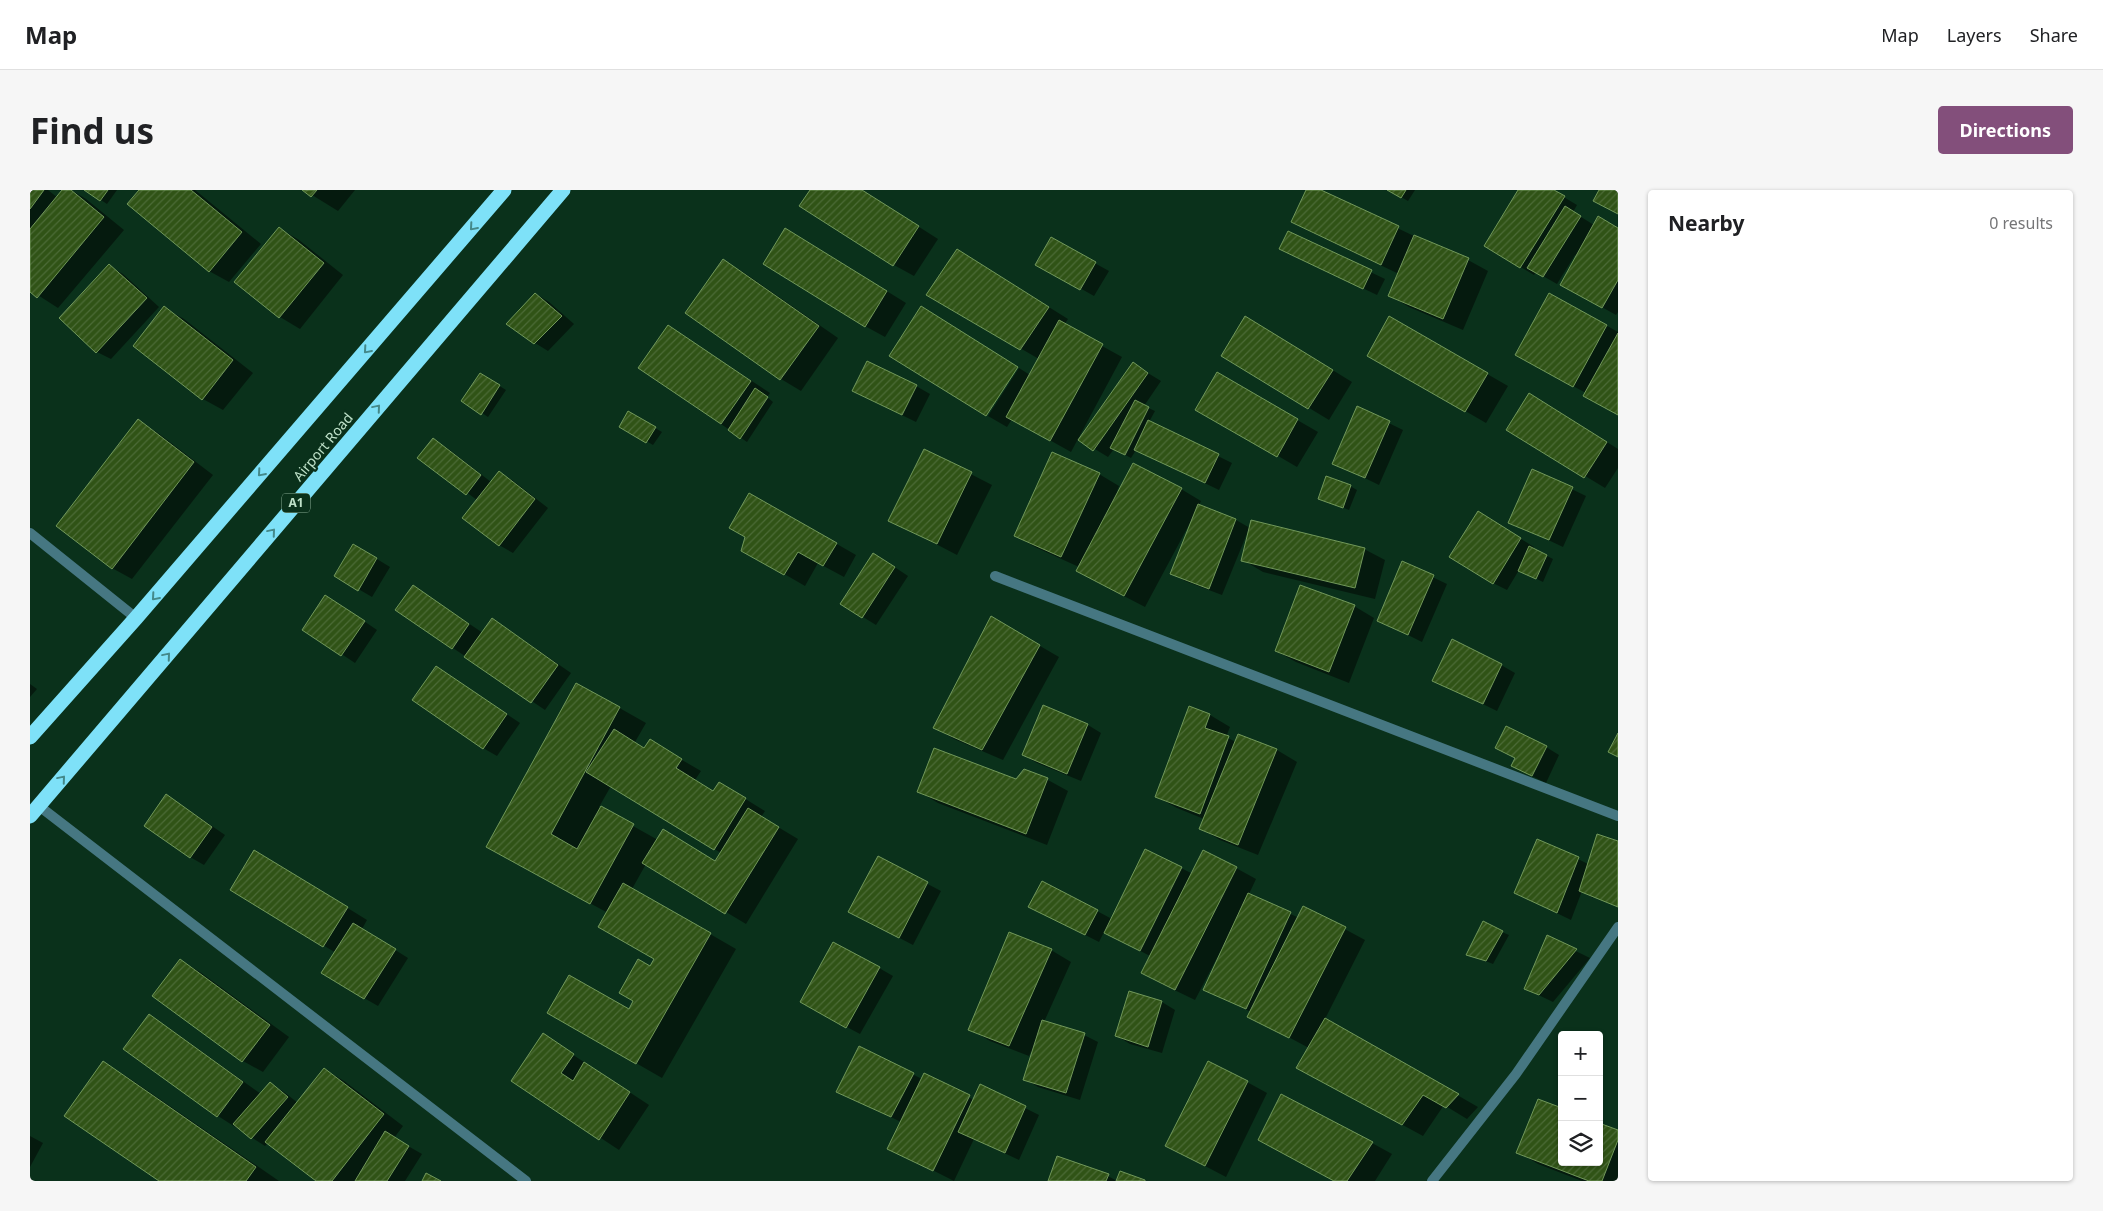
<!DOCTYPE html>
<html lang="en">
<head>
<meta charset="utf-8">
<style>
	body { margin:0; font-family:"Noto Sans",sans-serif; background:#f6f6f6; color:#202124 }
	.controls { position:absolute; right:15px; bottom:15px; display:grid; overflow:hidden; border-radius:5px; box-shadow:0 1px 4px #0004 }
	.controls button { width:45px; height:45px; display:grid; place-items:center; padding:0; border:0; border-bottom:1px solid #e0e0e0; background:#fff; color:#202124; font:25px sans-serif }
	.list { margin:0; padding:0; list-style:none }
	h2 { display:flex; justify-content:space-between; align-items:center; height:65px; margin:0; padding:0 20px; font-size:21px }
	h2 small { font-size:16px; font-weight:400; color:#757577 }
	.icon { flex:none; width:28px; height:28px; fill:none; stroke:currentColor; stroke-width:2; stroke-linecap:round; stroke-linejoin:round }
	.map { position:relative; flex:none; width:1588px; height:991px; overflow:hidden; border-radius:5px }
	header { display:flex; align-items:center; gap:30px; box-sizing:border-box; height:70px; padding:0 25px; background:#fff; border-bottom:1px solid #e0e0e0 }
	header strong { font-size:24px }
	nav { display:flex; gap:28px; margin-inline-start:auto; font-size:18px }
	.intro { display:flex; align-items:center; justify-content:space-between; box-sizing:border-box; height:120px; padding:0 30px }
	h1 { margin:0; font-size:35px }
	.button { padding:12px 22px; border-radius:5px; background:#834f7b; color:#fff; font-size:18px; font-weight:700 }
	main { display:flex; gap:30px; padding:0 30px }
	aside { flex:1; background:#fff; border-radius:5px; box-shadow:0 1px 4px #0004 }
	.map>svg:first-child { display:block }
	.shadow { fill:#0007; fill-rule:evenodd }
	.building { fill:url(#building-hatch); stroke:#71985a }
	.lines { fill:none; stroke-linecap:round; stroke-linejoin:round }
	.street { stroke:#467782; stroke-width:10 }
	.highway { stroke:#7ee1f8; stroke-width:15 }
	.oneway { stroke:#44898a }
	.labels { text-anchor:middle; stroke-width:4.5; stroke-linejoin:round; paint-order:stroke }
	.shield { fill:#0a311b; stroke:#89ac95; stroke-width:1 }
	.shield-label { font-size:12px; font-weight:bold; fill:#bfe1c9 }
	.street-label { font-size:14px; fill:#bfe1c9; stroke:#0a311b }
</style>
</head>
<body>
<header>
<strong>Map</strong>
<nav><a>Map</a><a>Layers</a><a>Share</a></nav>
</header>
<div class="intro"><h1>Find us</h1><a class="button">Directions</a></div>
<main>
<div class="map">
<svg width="1588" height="991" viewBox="0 0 1588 991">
	<defs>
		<pattern id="building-hatch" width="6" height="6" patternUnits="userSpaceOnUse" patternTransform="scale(1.25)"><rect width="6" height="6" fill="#305316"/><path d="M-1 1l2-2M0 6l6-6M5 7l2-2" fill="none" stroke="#4c6b37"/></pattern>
	</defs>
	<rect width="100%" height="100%" fill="#0a311b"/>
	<g class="shadow">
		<polygon points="0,0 18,0 28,8 34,0 41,0 56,9 94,40 28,118 0,100"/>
		<polygon points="56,0 87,0 77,14"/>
		<polygon points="110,0 165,0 231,54 199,92 179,81"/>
		<polygon points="274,0 325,0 308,21"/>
		<polygon points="781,0 831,0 908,49 884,86 864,75"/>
		<polygon points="1278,0 1288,0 1386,47 1438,70 1458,81 1433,140 1379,117 1359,105 1369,84 1283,43 1263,32"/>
		<polygon points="1359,0 1385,0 1378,11"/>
		<polygon points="1489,0 1522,0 1547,15 1543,22 1564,35 1588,39 1588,122 1586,125 1545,102 1547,66 1545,65 1527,94 1506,82 1504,85 1456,56"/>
		<polygon points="249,38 269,50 313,85 270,139 250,127 206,92"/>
		<polygon points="1259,43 1355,89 1347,105 1251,59"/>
		<polygon points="1021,49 1079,81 1064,106 1007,74"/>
		<polygon points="776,51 876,113 855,147 835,136"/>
		<polygon points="693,71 713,82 808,148 771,201 751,189 656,123"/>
		<polygon points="947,72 1038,129 1034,135 1092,167 1041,262 982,229 977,237 958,226 989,178 1000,185 1009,169 898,105"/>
		<polygon points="79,76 93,84 129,117 81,169 67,162"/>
		<polygon points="506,104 519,112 544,134 518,161 505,153"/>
		<polygon points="1520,104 1588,142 1588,224 1556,203 1506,176"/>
		<polygon points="134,118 154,129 223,183 193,220 173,209 105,156"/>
		<polygon points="1360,128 1478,196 1456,233 1339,165"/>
		<polygon points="638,136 740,203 737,207 743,212 717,252 610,178"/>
		<polygon points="1236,139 1322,192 1299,230 1192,165"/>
		<polygon points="1103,174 1131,191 1114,216 1125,221 1119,232 1202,273 1189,300 1106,260 1101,268 1084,259 1078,267 1050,250"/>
		<polygon points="450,184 476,200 458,227 452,223"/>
		<polygon points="1188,184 1288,242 1267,277 1167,219"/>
		<polygon points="886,196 900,204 886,232 823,201"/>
		<polygon points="1520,216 1588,259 1588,278 1575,298 1478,239"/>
		<polygon points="1328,218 1373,240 1349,295 1304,273"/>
		<polygon points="599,223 632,242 623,255 591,236"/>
		<polygon points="108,231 128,243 183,285 102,389 82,378"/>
		<polygon points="403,250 417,258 461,292 469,282 482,290 518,318 483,363 469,355 447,310 389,268"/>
		<polygon points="894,260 962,295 927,365 860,330"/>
		<polygon points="1502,280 1556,306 1533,357 1480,332"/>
		<polygon points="1069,284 1089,296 1087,301 1089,302 1151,299 1171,311 1169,315 1206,330 1220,338 1334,359 1355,370 1345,409 1233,382 1213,370 1219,342 1218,341 1192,405 1155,391 1142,383 1162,331 1161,331 1115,417 1067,392 1049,377 1005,357 985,345"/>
		<polygon points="1320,296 1327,300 1319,320 1289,308"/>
		<polygon points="720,304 826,365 814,387 788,373 775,396 713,360 717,347"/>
		<polygon points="1462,331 1504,357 1503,359 1523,369 1513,392 1489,380 1477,400 1463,393"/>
		<polygon points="324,355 360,377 342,407 306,386"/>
		<polygon points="857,372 878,386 846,435 812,414"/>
		<polygon points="1373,373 1417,394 1392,452 1348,430"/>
		<polygon points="396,405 453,443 476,438 541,483 515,520 423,458"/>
		<polygon points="309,414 347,440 325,473 274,439"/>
		<polygon points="1324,416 1344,428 1319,493 1266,472 1246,461"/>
		<polygon points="962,428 1029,467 973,570 924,549 904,537"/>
		<polygon points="1471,475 1485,483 1467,521 1404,490"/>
		<polygon points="407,477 490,533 467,566 453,558"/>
		<polygon points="0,494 7,499 0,507"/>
		<path d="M547,494L616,533L605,552L615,559L640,563L671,581L665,590L684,602L709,605L735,621L731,627L768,649L716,734L616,674L602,699L706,759L632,888L519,823L599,820L626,769L578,723L484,672ZM581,596L691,663L685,672L628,650L569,617Z"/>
		<polygon points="1180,525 1200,537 1196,547 1206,552 1209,545 1247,560 1267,572 1228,665 1190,650 1170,638 1174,629 1147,618 1127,607"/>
		<polygon points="1058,535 1071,543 1051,591 1007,573 993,565"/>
		<polygon points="1516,557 1529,565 1516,593 1482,576 1486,568 1466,558"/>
		<polygon points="994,580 1018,590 1038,601 1017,655 908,613 888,601 986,591"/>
		<polygon points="150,614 195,645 174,675 160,667"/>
		<polygon points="1588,652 1588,715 1563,705 1563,708 1552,701 1541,730 1485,703 1548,669 1558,674"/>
		<polygon points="848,668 911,701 883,755 833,729"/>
		<polygon points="245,673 337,730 332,739 378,768 348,816 334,808 306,763 201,699"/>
		<polygon points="1151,678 1161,683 1206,678 1226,689 1219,704 1269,728 1274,717 1335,750 1295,829 1448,917 1437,929 1414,915 1393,946 1288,889 1279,858 1219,826 1221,822 1175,799 1192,763 1190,762 1165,810 1132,794 1120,766 1074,742 1069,752 1014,724 1067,721 1082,729"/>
		<polygon points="1472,742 1479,745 1463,774 1438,764"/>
		<polygon points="1517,747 1560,768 1523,812 1496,799"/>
		<polygon points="1021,760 1041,772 1014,832 1054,845 1068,852 1050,910 1008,897 995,889 1003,862 1001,862 999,866 960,851 940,839"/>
		<polygon points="150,770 170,782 259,847 233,882 213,871"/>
		<polygon points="849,778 863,786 830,844 785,820"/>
		<polygon points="1100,803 1132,812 1145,820 1132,863 1100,854 1087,846"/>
		<polygon points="119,826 139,838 231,904 241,894 254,902 268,913 294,879 314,891 373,936 364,948 392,964 375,991 288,991 238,953 235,956 188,926 95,859"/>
		<polygon points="513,845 619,915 589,960 483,890"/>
		<polygon points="829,857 892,889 945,910 951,896 1009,925 989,970 944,949 924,991 859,958 871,932 807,901"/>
		<polygon points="73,873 99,888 249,991 131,991"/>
		<polygon points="1217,892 1237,903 1196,987 1137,956"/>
		<polygon points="1588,941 1588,991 1552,991 1508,974 1488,962 1532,972 1569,972"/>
		<polygon points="0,946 13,953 0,977"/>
		<polygon points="1342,953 1362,964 1345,991 1305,991"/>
		<polygon points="1078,986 1087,991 1020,991"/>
	</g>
	<g class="building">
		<polygon points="0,0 14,0 0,19"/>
		<polygon points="32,0 41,0 74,27 7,108 0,102 0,39"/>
		<polygon points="54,0 78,0 70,11"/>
		<polygon points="109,0 161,0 212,42 179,82 97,14"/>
		<polygon points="272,0 287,0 281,7"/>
		<polygon points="780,0 832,0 889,36 863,76 769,16"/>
		<polygon points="1276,0 1291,0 1369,36 1351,75 1261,32"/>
		<polygon points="1357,0 1376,0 1371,8"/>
		<polygon points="1488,0 1524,0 1535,6 1490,78 1454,56"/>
		<polygon points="1569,0 1588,0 1588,24 1563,11"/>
		<polygon points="1535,16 1551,26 1513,87 1497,78"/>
		<polygon points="1568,26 1588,38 1588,90 1572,118 1530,95"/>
		<polygon points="249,37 294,73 249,128 204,92"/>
		<polygon points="755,38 857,101 835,137 733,74"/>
		<polygon points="1258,41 1342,80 1333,99 1249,59"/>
		<polygon points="1384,45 1439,68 1413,129 1358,106"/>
		<polygon points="1021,47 1066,72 1050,100 1005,75"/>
		<polygon points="927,59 1019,117 990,160 896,105"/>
		<polygon points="693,69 789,136 750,190 655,123"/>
		<polygon points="79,74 117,108 66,163 29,128"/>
		<polygon points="505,103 532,126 504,154 476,134"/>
		<polygon points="1519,103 1577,135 1543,197 1485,165"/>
		<polygon points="134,116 203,170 172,210 103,156"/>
		<polygon points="891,116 988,177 956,226 859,166"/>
		<polygon points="1215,126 1303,180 1278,219 1191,166"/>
		<polygon points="1359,126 1458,183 1435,222 1337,166"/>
		<polygon points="1029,130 1073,154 1020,251 976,227"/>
		<polygon points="638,135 721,191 691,234 608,178"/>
		<polygon points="1588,143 1588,225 1553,206"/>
		<polygon points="837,171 887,195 872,225 822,201"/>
		<polygon points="1103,172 1118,183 1063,261 1048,250"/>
		<polygon points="1187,182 1268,229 1247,267 1165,220"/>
		<polygon points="450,183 470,195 451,225 431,211"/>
		<polygon points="725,198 738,207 710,249 698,240"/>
		<polygon points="1499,203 1577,252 1554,288 1476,240"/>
		<polygon points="1105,210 1119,217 1095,265 1080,258"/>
		<polygon points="1327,216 1360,231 1335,288 1302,274"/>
		<polygon points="598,221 626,237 616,253 589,237"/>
		<polygon points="108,229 164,272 82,379 26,336"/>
		<polygon points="1118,230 1189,264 1175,293 1104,260"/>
		<polygon points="403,248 451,285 436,305 387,268"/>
		<polygon points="894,259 942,282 907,354 858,331"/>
		<polygon points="1022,262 1070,283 1031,367 984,346"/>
		<polygon points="1103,273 1152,298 1094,406 1046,381"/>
		<polygon points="1502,279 1543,297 1519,350 1478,333"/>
		<polygon points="469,281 505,309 469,356 432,328"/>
		<polygon points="1296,286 1321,295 1313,318 1288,309"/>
		<polygon points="719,303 807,353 793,376 768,362 754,385 711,361 715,347 699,338"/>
		<polygon points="1168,314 1206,329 1179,399 1140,384"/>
		<polygon points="1448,321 1491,348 1463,394 1419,367"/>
		<polygon points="1221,330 1335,358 1325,398 1211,371"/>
		<polygon points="323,354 347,368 328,401 304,386"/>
		<polygon points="1499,356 1517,365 1506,389 1488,381"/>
		<polygon points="843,363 865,377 832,428 810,414"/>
		<polygon points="1372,371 1404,385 1378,445 1347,431"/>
		<polygon points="383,395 439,434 422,459 365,420"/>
		<polygon points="1270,395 1325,415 1299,482 1245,461"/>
		<polygon points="295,405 335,431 311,466 272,440"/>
		<polygon points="961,426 1010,455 952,560 903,538"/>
		<polygon points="462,428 528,475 501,513 434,467"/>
		<polygon points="1422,449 1472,474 1453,514 1402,491"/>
		<polygon points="406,476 477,524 453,559 382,510"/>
		<polygon points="546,493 590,517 521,644 547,659 571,616 604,634 560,714 456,657"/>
		<polygon points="1013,515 1058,534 1037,584 992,565"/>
		<polygon points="1159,516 1180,524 1175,538 1199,546 1170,624 1125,607"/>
		<polygon points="1476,536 1517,556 1502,586 1481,576 1485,568 1465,558"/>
		<polygon points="584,539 614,558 620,549 652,569 646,578 683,601 689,592 716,608 684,660 556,582"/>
		<polygon points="1588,543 1588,567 1578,562"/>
		<polygon points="1208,544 1247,559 1208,655 1169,639"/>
		<polygon points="904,558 986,589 994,579 1018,588 996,644 887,602"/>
		<polygon points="136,604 182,637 160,668 114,636"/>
		<polygon points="718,618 749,637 695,724 612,673 633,639 685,671"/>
		<polygon points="1567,644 1588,651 1588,717 1549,701"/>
		<polygon points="1507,649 1549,667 1527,723 1484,703"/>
		<polygon points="1115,659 1152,677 1110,761 1074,743"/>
		<polygon points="224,660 318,717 293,757 200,700"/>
		<polygon points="1173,660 1207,677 1145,800 1111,783"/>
		<polygon points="848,666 898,692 869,748 818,722"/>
		<polygon points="1012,691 1068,720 1055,745 998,717"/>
		<polygon points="593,693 681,743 606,874 517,823 539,785 599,819 603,811 589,803 608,769 620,776 624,769 568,737"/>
		<polygon points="1218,703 1261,722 1216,819 1173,800"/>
		<polygon points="1273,716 1316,737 1259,848 1217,827"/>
		<polygon points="1453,731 1473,741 1456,771 1436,765"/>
		<polygon points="323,733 366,759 334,809 291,783"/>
		<polygon points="979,742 1022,759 979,856 938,840"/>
		<polygon points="1517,745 1547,759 1509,805 1494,799"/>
		<polygon points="803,752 850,777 816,838 770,812"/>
		<polygon points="150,769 240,835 212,872 122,806"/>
		<polygon points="1099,801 1132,811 1118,857 1085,846"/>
		<polygon points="119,824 213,892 187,927 93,859"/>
		<polygon points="1295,828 1429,904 1416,918 1393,905 1372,935 1266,878"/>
		<polygon points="1012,830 1055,843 1036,903 993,890"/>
		<polygon points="513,843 544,864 531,883 543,891 554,872 600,902 569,950 481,891"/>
		<polygon points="829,856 884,883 861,927 806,902"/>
		<polygon points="73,871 226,977 216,991 129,991 34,926"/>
		<polygon points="1178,871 1218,891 1175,976 1135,956"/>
		<polygon points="294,878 354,924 302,991 286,991 235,952"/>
		<polygon points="894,883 940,905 903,981 857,959"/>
		<polygon points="240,892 258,907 221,949 203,934"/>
		<polygon points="950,894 996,916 975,963 928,942"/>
		<polygon points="1251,904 1343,952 1317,991 1304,991 1228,950"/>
		<polygon points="1508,909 1532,918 1532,972 1569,972 1569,933 1588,940 1588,950 1572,991 1559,991 1486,963"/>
		<polygon points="355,941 379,956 357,991 325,991"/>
		<polygon points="1027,966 1079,984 1076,991 1018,991"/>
		<polygon points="1090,981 1115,990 1115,991 1086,991"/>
		<polygon points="396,983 411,991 392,991"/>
	</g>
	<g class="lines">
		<g class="street">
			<polyline points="0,343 106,428"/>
			<polyline points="965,386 1588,626"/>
			<polyline points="9,616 496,991"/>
			<polyline points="1402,991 1486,884 1588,737"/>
		</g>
		<g class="highway">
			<polyline points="0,547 106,428 474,0"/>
			<polyline points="0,626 533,0"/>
		</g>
	</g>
	<defs><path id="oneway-chevron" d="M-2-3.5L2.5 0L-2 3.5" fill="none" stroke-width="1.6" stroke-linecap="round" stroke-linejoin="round" transform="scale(1.25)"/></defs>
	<g class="oneway">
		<use href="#oneway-chevron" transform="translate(443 37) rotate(131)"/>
		<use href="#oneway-chevron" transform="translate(337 160) rotate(131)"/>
		<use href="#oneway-chevron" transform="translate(347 218) rotate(-50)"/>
		<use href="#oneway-chevron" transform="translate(231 283) rotate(131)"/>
		<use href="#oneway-chevron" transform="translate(242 342) rotate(-50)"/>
		<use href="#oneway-chevron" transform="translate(125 407) rotate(131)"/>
		<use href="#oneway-chevron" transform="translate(137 466) rotate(-50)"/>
		<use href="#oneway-chevron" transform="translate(32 589) rotate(-50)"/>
	</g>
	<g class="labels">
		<rect class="shield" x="252" y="303.5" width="28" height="19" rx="4"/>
		<g class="shield-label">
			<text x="266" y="317">A1</text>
		</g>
		<g class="street-label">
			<text transform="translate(293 257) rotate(-50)" y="5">Airport Road</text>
		</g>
	</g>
</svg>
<div class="controls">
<button>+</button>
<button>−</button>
<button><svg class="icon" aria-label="layers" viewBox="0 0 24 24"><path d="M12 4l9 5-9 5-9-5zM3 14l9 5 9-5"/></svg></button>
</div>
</div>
<aside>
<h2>Nearby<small>0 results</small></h2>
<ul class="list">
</ul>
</aside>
</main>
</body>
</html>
